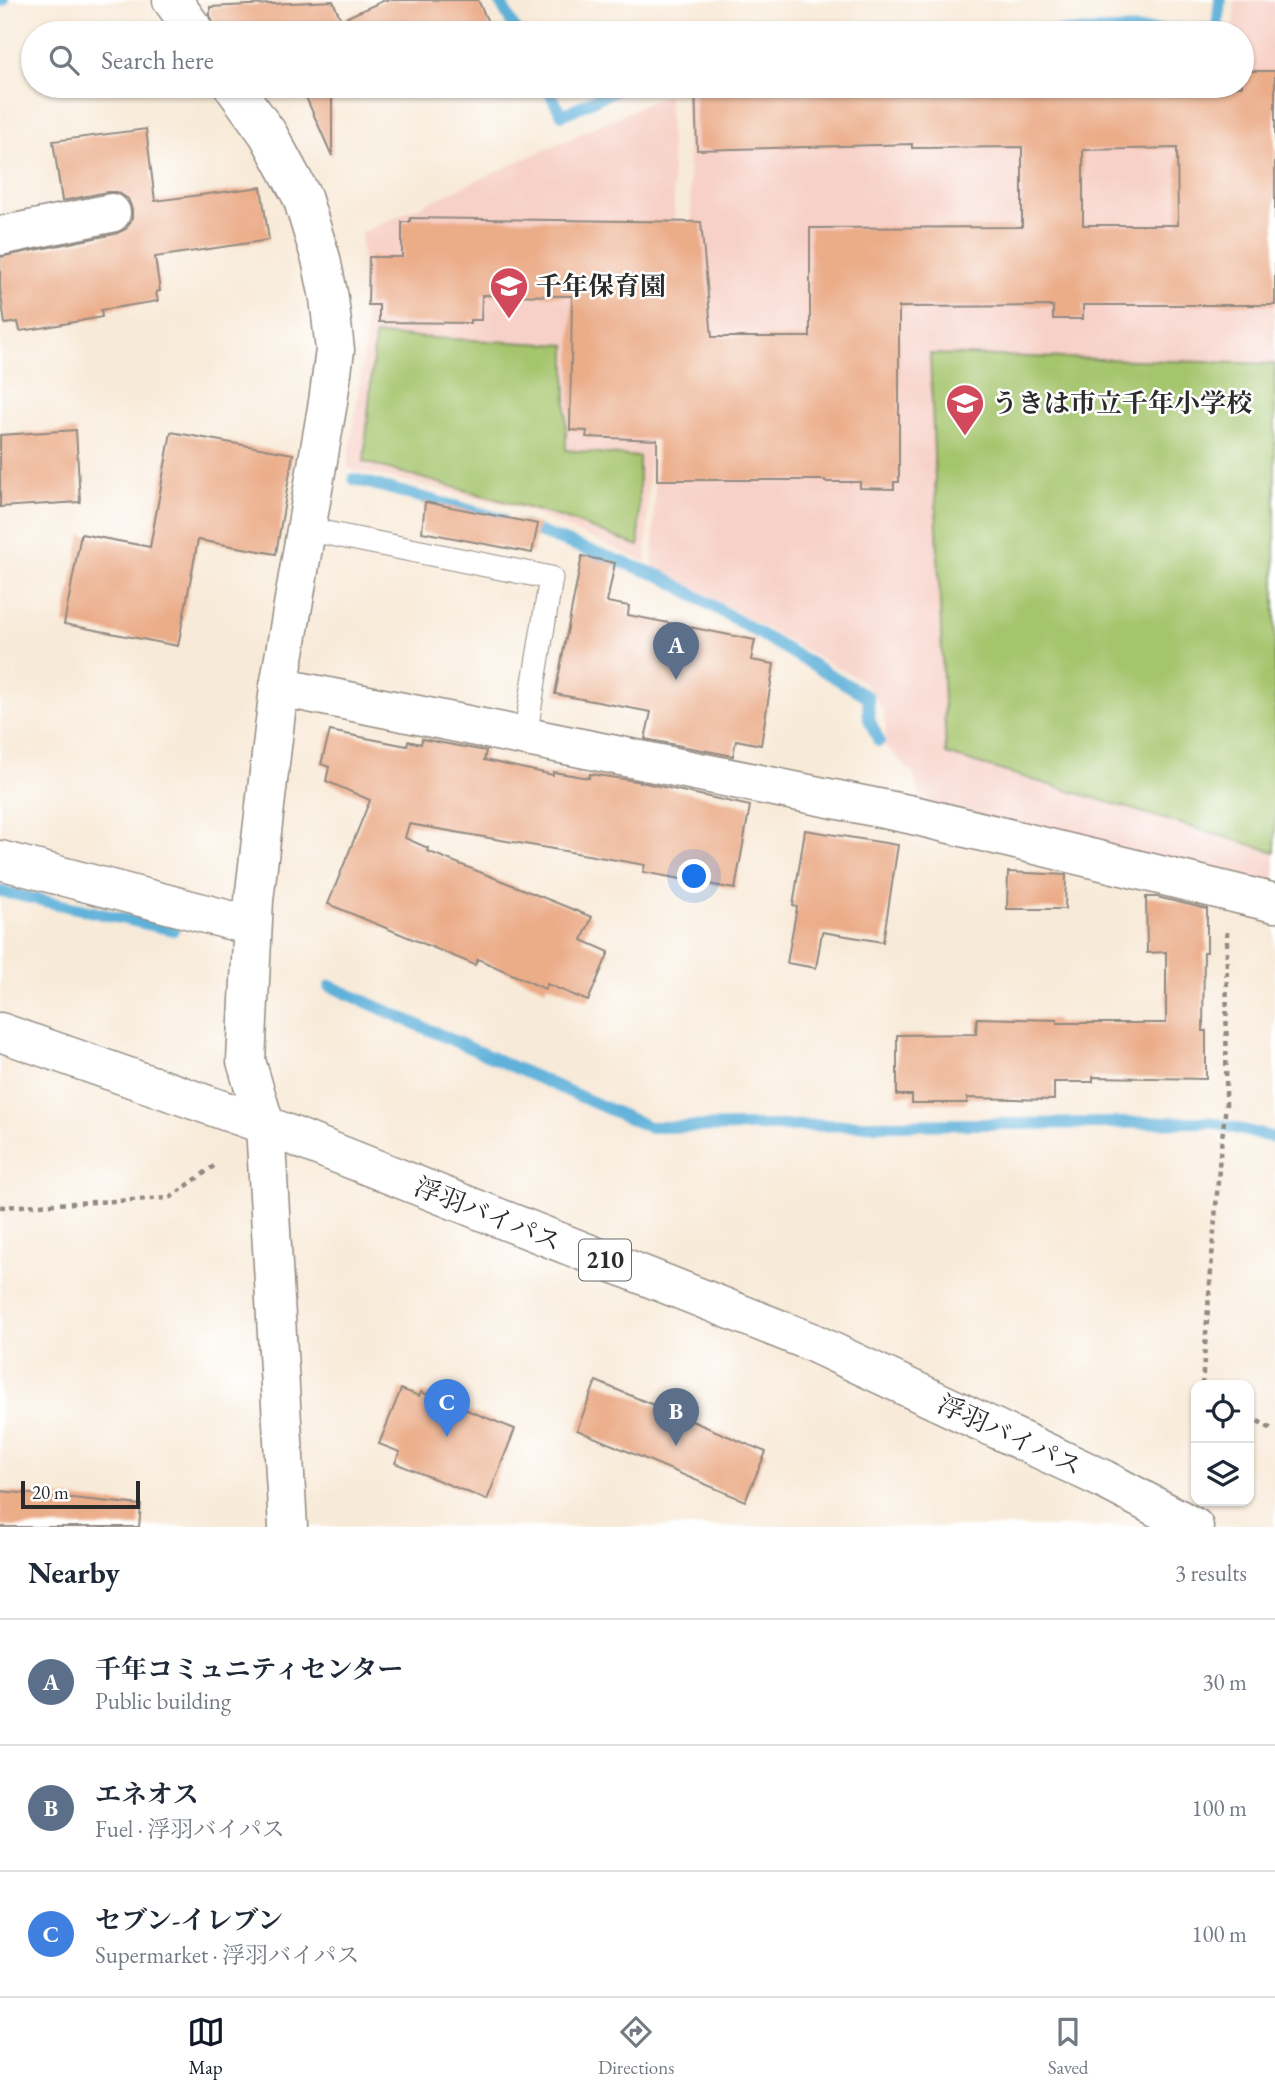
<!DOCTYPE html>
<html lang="en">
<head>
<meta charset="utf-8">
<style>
	body { margin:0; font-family:"EB Garamond","Noto Serif JP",serif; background:#f2f2f3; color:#1f2937 }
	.controls { position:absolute; right:21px; bottom:21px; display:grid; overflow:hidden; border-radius:14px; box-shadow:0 2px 5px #0004 }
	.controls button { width:63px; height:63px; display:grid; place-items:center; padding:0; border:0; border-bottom:2px solid #e0e1e3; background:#fff; color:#1f2937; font:35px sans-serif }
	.scale { position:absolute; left:21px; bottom:18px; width:119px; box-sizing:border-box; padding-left:7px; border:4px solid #2b2b2b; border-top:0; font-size:19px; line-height:24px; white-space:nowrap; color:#2b2b2b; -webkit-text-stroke:5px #fff; paint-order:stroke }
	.you { position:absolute; left:695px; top:877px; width:24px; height:24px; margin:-18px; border:5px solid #fff; border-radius:50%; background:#1a73e8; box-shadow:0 0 0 10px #1a73e833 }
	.badge { display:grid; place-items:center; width:46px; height:46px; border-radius:50%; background:#111827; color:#fff; font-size:23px; font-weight:700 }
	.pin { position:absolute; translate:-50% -58px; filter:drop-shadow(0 2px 4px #0008) }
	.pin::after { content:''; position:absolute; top:37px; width:24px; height:21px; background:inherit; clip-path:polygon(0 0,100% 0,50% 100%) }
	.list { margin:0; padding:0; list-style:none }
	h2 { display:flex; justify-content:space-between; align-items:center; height:91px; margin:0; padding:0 28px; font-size:30px }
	h2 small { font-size:23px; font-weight:400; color:#747a83 }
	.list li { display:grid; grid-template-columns:46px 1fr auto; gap:21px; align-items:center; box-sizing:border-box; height:126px; padding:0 28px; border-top:2px solid #e0e1e3 }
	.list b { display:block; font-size:26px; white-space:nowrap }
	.list p { margin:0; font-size:23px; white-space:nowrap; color:#747a83 }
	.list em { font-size:23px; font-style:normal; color:#747a83 }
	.icon { flex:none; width:38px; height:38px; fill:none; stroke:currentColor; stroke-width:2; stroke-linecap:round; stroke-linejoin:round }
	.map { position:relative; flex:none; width:1275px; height:1527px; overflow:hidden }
	.search { position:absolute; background:#fff; box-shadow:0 2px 5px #0004; left:21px; right:21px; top:21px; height:77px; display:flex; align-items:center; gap:18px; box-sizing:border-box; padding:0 24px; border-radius:38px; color:#747a83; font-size:26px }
	.sheet { height:469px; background:#fff }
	nav { display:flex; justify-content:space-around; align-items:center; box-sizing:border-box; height:98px; border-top:2px solid #e0e1e3; background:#fff; font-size:19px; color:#747a83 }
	nav a { display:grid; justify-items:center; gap:4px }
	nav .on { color:#111827 }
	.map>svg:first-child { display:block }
	.built { fill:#f7d1c7 }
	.grass { fill:#a5c56d; stroke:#68784c; stroke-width:2 }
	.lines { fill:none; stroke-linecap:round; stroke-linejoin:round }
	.stream { stroke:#5eb1d9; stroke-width:12 }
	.building { fill:#ebac88; fill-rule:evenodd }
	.lane-casing { stroke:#928a82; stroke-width:25 }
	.street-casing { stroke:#928a82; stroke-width:41 }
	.highway-casing { stroke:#928a82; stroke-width:41 }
	.path { stroke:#928a82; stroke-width:4.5; stroke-dasharray:5 5; stroke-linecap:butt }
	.lane { stroke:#fff; stroke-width:23 }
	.street { stroke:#fff; stroke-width:38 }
	.highway { stroke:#fff; stroke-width:38 }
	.labels { text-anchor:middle; stroke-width:5; stroke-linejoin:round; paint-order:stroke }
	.shield { fill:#fff; stroke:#6b6b6b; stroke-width:2 }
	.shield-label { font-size:24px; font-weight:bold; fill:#2b2b2b }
	.poi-label { font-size:26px; font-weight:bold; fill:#2b2b2b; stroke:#fff; text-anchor:start }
	.street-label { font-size:26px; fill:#2b2b2b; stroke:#fff }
</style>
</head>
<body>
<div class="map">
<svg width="1275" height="1527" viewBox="0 0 1275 1527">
	<rect width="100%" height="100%" fill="#fff"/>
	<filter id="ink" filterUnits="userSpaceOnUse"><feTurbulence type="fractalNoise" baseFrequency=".0143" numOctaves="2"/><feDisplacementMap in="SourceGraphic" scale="14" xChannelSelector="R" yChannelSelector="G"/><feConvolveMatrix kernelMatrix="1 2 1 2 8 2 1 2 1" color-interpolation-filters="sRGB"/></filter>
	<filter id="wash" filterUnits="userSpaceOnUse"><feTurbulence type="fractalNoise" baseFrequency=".00686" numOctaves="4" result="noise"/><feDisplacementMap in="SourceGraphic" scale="28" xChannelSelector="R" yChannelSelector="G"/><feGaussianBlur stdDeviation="1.57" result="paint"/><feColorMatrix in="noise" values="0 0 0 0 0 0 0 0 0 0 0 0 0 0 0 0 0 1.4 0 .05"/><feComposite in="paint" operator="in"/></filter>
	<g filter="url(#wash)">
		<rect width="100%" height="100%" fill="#f8ead8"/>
		<g class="built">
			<polygon points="1235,0 1275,0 1275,890 922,804 913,773 885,747 886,729 883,709 864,682 653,566 659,307 697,307 684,86 1242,86 1242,33 1234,33"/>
			<polygon points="668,94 679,299 654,300 646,562 521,508 347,468 366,341 361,233"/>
		</g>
		<g class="grass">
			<polygon points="375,335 566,345 566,450 639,457 639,546 564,518 364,462"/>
			<polygon points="930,354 1275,364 1275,852 946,754"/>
		</g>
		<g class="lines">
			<g class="stream">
				<polyline points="499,0 517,33"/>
				<polyline points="0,1 3,0"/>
				<polyline points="1000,33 1217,29 1220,0"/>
				<polyline points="546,86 562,115 624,86"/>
				<polyline points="354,479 502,519"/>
				<polyline points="522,526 663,577 868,697 869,719 879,741"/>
				<polyline points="0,891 173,930"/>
				<polyline points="330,986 649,1127 1210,1122 1275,1138"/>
			</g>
		</g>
		<g id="blocks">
			<g class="building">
				<polygon points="385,0 478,0 493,33 217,33 210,15 210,7 333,1 341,20"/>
				<path d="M1242,71H1275V305H1083V319H1053V306L899,307V482H894V489L860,488V482H825V480H657V440L586,437L587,431L570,430L572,296L482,295L481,320H470V323L379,322V305H368L369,257H402V222H410V218L701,222L712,337H810V228L1022,227V147L912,148V144L697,150L695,86H1242ZM1177,148L1178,225H1083V150Z"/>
				<polygon points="301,86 346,86 332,92 332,156"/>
				<polygon points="146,129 155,201 261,187 269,240 155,257 160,291 156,292 158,301 101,310 102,317 41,328 20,331 18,322 5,324 0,289 0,257 115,234 126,229 132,219 132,209 128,199 117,192 107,192 62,201 53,141"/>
				<polygon points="76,430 80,502 0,507 0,435"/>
				<polygon points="171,432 293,454 276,554 198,540 178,646 64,624 81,534 150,547"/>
				<polygon points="425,502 538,524 532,553 422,532"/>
				<polygon points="582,556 615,563 607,602 629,606 628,615 755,640 751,660 774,664 761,745 736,740 733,756 645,739 651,712 555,694"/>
				<polygon points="330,731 407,746 408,741 421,744 422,739 453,745 486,751 484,760 553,775 553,772 589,778 590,774 636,781 750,806 735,889 643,872 645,865 409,824 405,838 428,848 427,851 592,917 582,940 609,952 588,1001 547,984 545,989 478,959 475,965 328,904 370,800 326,781 329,767 321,764"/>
				<polygon points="805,830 898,845 883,942 822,932 816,968 787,963 797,907 793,906"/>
				<polygon points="1008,872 1066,875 1065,909 1007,909"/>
				<polygon points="1146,897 1157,897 1207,909 1207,952 1204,952 1203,1031 1206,1031 1206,1079 1093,1077 1093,1082 1054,1082 1054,1100 967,1098 967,1103 912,1103 912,1095 897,1095 897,1035 976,1034 977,1018 1057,1020 1057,1023 1166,1023 1166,952 1147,953"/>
				<polygon points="596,1381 766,1452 745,1501 577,1430"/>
				<polygon points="401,1389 419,1396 421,1392 515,1429 487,1500 395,1463 400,1452 379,1444"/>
				<polygon points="0,1491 141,1505 139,1527 0,1527"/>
			</g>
		</g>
	</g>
	<g filter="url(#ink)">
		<use href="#blocks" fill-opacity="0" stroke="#928a82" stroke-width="2"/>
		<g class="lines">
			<g class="lane-casing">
				<polyline id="lane" points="306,529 551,578 525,737"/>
			</g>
			<g class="street-casing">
				<g id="street">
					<polyline points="172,0 196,33"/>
					<polyline points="233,86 268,134 302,197 321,259 329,298 335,350 328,402 279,687 254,900 246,1061 265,1125 288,1527"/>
					<polyline points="0,236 111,213"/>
					<polyline points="279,687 913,815 1275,903"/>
					<polyline points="0,860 252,926"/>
				</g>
			</g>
			<g class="highway-casing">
				<polyline id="highway" points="0,1032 265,1125 809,1341 1103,1479 1194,1527"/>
			</g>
			<g class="path">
				<polyline points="0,1207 170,1198 214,1166"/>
				<polyline points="1202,1385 1220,1155 1226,1105 1227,932"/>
				<polyline points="1249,1416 1275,1431"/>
			</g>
			<use href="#lane" class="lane"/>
			<use href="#street" class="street"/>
			<use href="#highway" class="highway"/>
		</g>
	</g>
	<defs>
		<g id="school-pin" transform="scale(2.0125)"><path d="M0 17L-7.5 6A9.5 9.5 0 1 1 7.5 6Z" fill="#d1495b" stroke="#fff"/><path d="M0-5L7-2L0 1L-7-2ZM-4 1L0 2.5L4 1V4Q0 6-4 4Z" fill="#fff"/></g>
	</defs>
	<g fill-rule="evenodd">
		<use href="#school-pin" x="509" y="286"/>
		<use href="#school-pin" x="965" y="403"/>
	</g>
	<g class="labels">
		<rect class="shield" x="579" y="1239.5" width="52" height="41" rx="5"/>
		<g class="shield-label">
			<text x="605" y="1268">210</text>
		</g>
		<g class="poi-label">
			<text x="536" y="295">千年保育園</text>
			<text x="992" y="412">うきは市立千年小学校</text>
		</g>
		<g class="street-label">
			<text transform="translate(488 1214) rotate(22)" y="9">浮羽バイパス</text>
			<text transform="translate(1010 1435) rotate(25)" y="9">浮羽バイパス</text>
		</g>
	</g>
</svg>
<div class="controls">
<button><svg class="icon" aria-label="locate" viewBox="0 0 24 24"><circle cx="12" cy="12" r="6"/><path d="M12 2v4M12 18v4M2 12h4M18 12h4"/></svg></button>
<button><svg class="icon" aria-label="layers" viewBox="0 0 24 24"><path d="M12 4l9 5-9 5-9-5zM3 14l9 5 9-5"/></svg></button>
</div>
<div class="scale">20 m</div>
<div class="you"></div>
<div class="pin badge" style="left:676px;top:680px;background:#5c6f8a">A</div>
<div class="pin badge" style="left:676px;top:1446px;background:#5c6f8a">B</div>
<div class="pin badge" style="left:447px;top:1437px;background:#3f7fe0">C</div>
<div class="search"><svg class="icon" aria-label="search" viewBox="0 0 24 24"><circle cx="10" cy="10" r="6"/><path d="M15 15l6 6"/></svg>Search here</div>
</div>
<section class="sheet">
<h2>Nearby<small>3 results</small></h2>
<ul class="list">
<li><span class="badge" style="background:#5c6f8a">A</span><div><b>千年コミュニティセンター</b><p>Public building</p></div><em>30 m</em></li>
<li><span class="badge" style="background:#5c6f8a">B</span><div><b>エネオス</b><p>Fuel · 浮羽バイパス</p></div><em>100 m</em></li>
<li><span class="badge" style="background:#3f7fe0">C</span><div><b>セブン-イレブン</b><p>Supermarket · 浮羽バイパス</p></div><em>100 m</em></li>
</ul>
</section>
<nav>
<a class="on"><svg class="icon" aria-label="map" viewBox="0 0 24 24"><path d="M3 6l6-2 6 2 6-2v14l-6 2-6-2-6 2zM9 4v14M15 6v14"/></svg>Map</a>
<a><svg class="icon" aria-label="directions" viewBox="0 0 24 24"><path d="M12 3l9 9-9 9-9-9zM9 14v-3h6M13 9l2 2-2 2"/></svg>Directions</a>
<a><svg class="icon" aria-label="saved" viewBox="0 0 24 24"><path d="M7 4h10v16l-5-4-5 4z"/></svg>Saved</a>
</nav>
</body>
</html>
